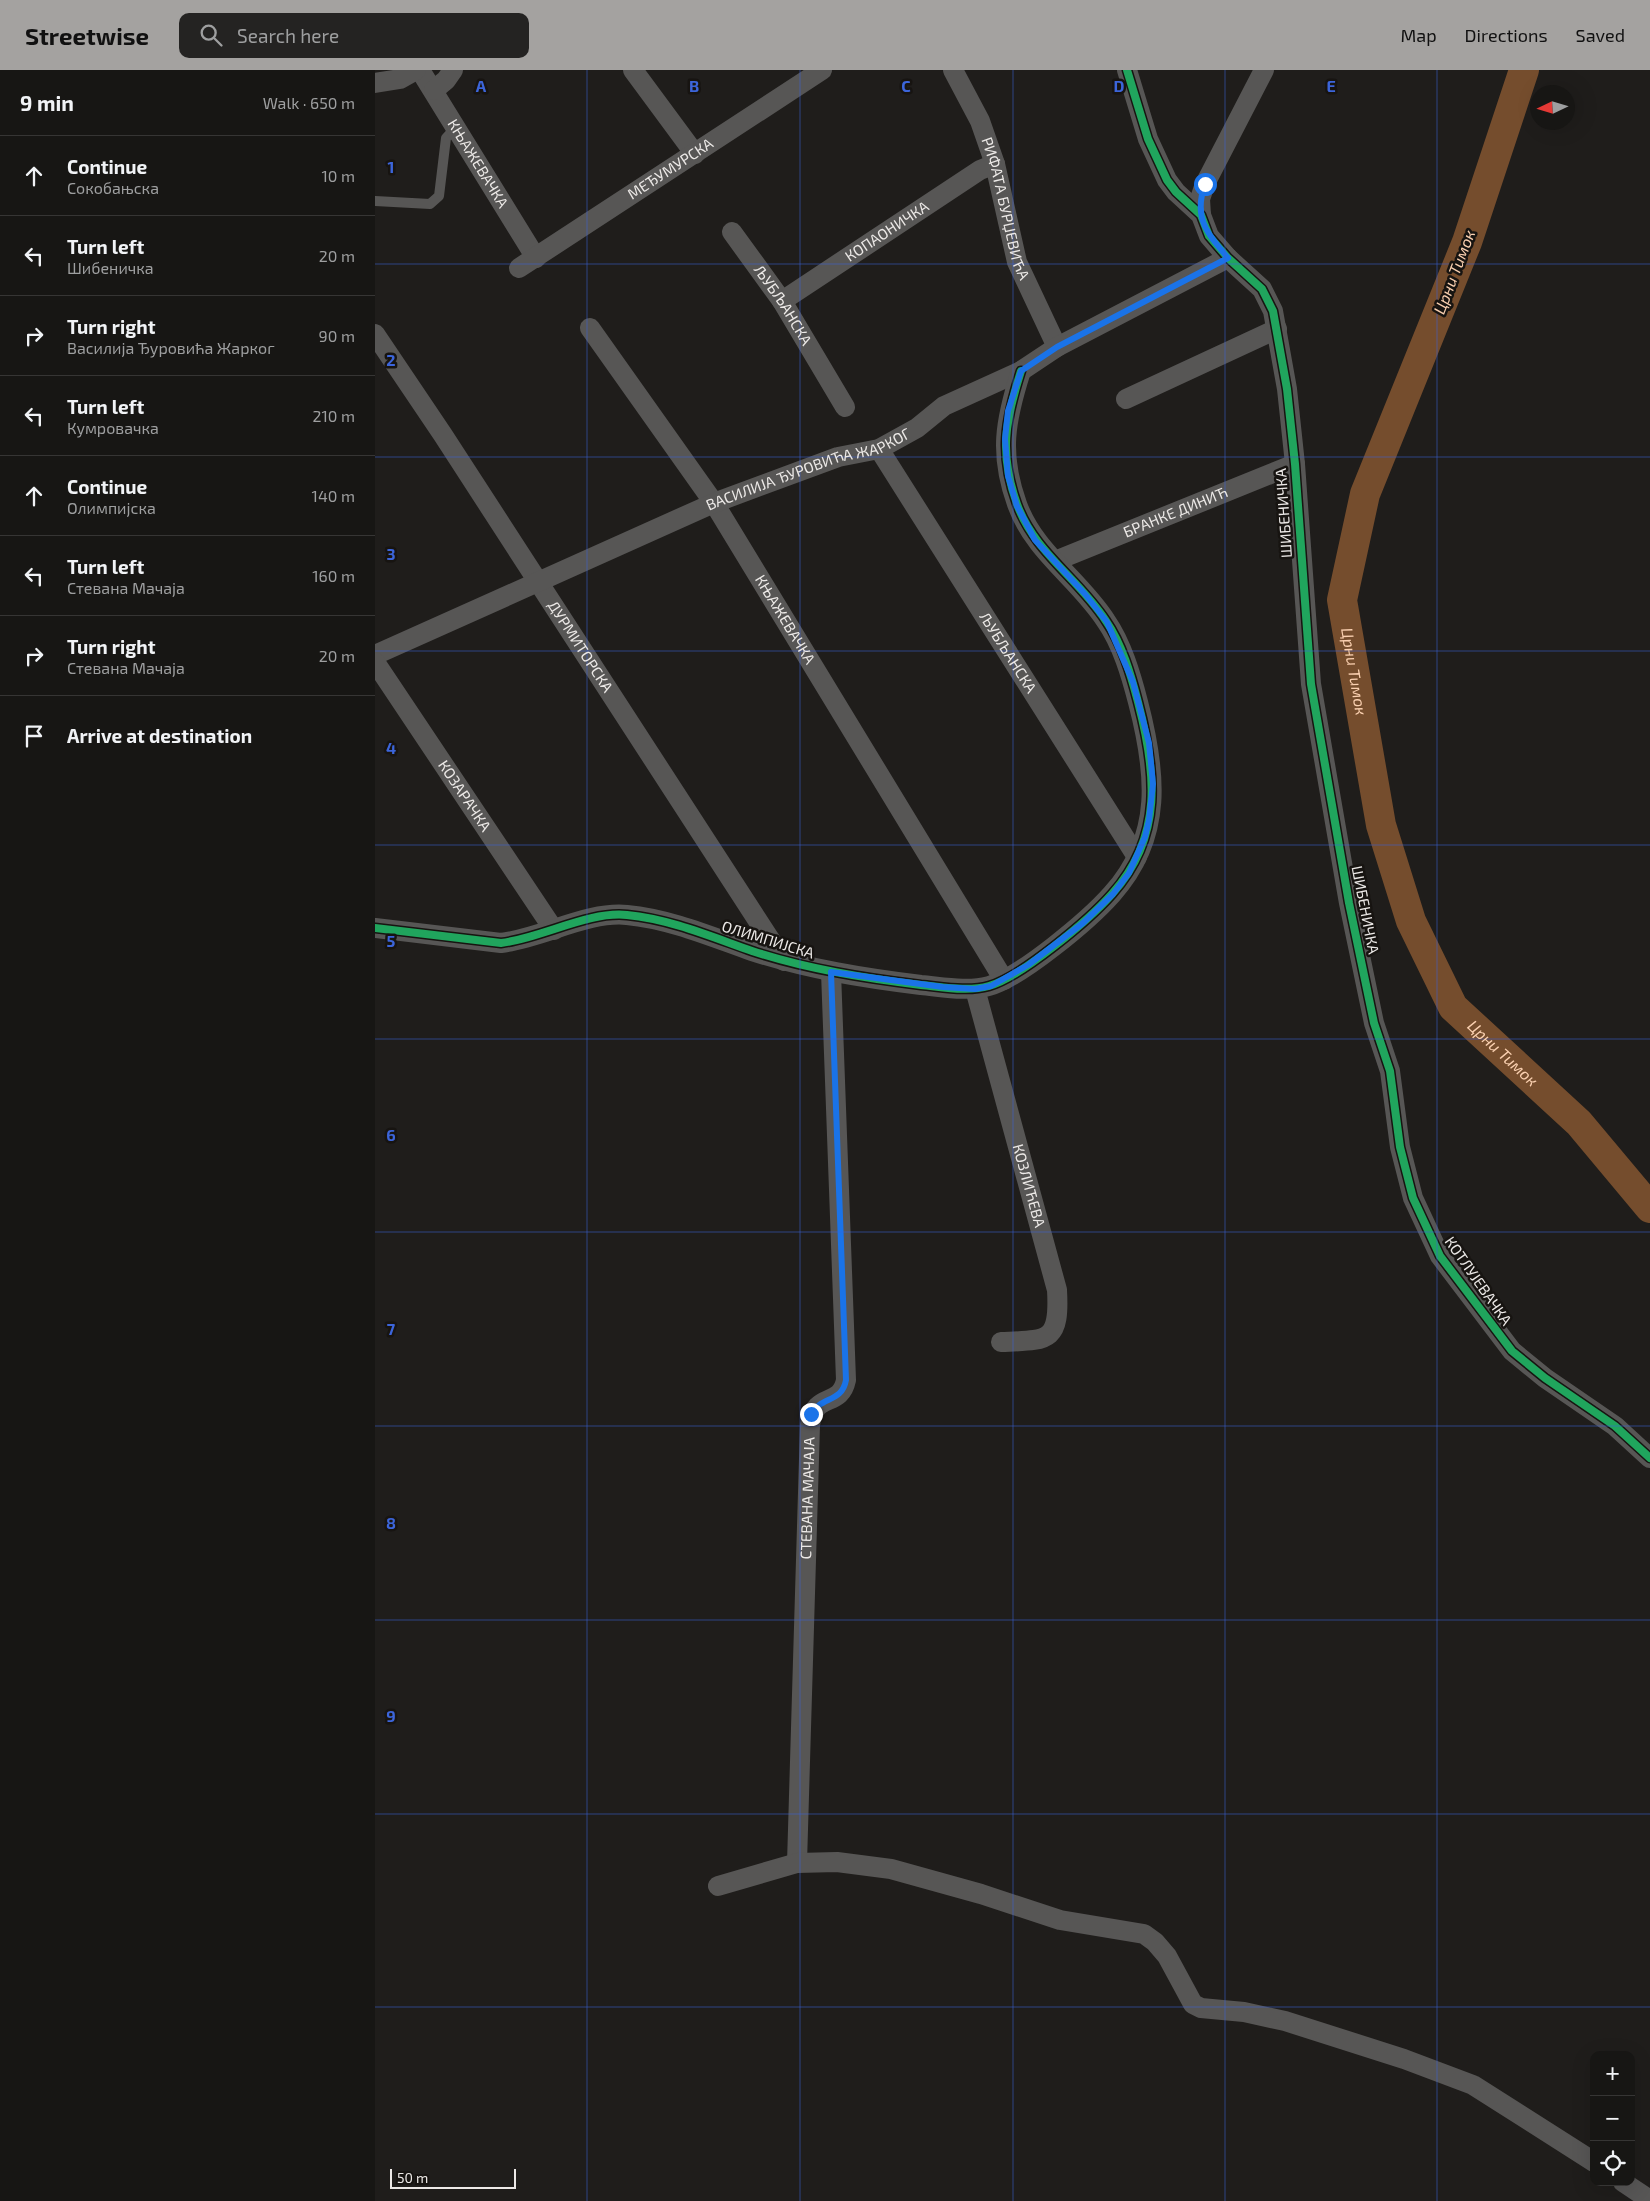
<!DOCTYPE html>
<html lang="en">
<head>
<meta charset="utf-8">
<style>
	body { margin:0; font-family:"Exo 2",sans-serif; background:#242322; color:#f1f3f6 }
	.controls { position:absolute; right:15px; bottom:15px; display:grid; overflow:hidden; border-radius:10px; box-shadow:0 5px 20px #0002 }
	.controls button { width:45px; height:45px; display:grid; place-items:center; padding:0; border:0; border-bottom:1px solid #363534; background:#171614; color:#f1f3f6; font:25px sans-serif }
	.compass { position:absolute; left:1155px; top:15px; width:45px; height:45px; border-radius:50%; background:#171614; box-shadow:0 5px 20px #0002; rotate:266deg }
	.scale { position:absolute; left:15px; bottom:12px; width:126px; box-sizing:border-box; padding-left:5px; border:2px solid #ece9e7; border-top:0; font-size:14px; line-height:18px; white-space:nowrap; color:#ece9e7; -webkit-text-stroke:4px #171411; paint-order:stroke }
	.stop { position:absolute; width:15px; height:15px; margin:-11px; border:4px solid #1a73e8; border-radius:50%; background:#fff }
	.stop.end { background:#1a73e8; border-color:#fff; box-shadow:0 1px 5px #0008 }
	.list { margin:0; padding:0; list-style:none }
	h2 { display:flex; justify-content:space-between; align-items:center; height:65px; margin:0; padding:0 20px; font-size:21px }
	h2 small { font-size:16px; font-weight:400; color:#9e9fa0 }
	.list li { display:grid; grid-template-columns:32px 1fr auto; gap:15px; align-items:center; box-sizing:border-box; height:80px; padding:0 20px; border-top:1px solid #363534 }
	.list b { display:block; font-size:19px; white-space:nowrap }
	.list p { margin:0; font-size:16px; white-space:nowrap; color:#9e9fa0 }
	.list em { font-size:16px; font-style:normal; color:#9e9fa0 }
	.icon { flex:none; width:28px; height:28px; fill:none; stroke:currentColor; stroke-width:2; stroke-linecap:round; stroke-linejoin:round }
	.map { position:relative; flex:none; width:1275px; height:2131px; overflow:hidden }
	header { display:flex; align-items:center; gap:30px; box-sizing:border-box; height:70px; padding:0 25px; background:#a4a2a0; color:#111 }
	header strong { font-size:24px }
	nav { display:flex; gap:28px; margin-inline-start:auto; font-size:18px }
	.search { width:350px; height:45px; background:#242322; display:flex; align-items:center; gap:12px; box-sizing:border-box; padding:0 18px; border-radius:10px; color:#9e9fa0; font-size:19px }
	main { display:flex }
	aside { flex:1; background:#171614 }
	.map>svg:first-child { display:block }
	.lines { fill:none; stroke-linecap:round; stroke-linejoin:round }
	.river { stroke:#754d2d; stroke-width:30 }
	.lane { stroke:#575655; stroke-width:10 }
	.street { stroke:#575655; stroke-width:20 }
	.cycleway-casing { stroke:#171411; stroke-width:11 }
	.cycleway { stroke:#20a55d; stroke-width:8 }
	.route { stroke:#1a73e8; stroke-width:6 }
	.grid { fill:none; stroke:#3c65da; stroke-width:1; stroke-opacity:0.55 }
	.labels { text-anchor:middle; stroke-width:5; stroke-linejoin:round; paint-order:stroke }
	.street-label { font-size:15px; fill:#ece9e7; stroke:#171411 }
	.water-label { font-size:16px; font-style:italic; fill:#fad0b0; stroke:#171411 }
	.grid-label { font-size:16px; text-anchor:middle; font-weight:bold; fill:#3c65da; stroke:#171411; stroke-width:5; stroke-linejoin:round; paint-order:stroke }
</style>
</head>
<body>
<header>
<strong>Streetwise</strong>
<div class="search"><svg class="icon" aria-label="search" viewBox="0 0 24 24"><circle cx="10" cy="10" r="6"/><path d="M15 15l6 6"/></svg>Search here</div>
<nav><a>Map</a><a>Directions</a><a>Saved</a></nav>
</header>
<main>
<aside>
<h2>9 min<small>Walk · 650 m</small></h2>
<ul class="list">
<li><svg class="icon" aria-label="ahead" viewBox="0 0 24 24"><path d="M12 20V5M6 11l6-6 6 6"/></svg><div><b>Continue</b><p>Сокобањска</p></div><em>10 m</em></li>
<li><svg class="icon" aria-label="left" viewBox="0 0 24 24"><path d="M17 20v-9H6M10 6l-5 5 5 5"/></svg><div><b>Turn left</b><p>Шибеничка</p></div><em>20 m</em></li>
<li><svg class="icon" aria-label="right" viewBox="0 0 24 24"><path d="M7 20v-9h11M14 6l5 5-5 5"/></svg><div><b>Turn right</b><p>Василија Ђуровића Жарког</p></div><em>90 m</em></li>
<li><svg class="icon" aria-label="left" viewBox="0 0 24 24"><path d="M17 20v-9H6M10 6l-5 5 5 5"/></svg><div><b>Turn left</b><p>Кумровачка</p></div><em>210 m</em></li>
<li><svg class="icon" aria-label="ahead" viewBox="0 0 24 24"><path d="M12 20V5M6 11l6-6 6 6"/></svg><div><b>Continue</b><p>Олимпијска</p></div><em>140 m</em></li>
<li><svg class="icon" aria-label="left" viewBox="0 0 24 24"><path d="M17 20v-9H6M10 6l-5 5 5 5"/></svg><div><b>Turn left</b><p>Стевана Мачаја</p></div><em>160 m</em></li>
<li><svg class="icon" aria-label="right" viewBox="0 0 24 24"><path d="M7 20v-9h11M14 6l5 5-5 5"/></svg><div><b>Turn right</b><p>Стевана Мачаја</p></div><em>20 m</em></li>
<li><svg class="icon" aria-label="arrive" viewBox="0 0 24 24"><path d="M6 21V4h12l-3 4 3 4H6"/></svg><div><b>Arrive at destination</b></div></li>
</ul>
</aside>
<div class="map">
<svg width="1275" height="2131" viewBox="0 0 1275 2131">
	<rect width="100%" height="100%" fill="#1f1d1b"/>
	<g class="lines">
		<path class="river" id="s1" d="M1149,0L1092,172L990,424L967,530L1006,755L1036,851L1078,937L1204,1053L1275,1138"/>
		<polyline class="lane" points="0,131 55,134 64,126 71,68 81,57"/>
		<g class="street">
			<path id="s2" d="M45,0L161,188"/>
			<polyline points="258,0 320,84"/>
			<path id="s3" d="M578,0L605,51L620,94L642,192L682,277"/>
			<polyline points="752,0 773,69 792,110 801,122 826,145 834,166 853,188 887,219 898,241 912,319 920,394 936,614 974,833 999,953 1015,1001 1025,1077 1038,1128 1065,1186 1137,1281 1170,1308 1240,1356 1275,1388"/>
			<polyline points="0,13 25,9 41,0"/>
			<polyline points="59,20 71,10 78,0"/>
			<polyline points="826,145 825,129 830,114 889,0"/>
			<path id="s4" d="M357,162L407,231L470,337"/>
			<path id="s5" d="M144,198L447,0"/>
			<path id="s6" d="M407,231L605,100L620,94"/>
			<path id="s7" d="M215,258L339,433L629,910"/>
			<path id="s8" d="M0,264L68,365L409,891"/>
			<polyline points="751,329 902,259"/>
			<path id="s9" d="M504,379L762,787"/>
			<path id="s10" d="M680,491L920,394"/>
			<path id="s11" d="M0,585L339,433L463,387L504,379L542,358L569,336L646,301L682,277L853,188"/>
			<path id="s12" d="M0,592L179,860"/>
			<path d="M0,858L126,873C167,868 213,841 252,845C295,849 337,867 377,881C432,899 489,908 546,915C568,917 593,922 614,916C646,907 714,850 737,824C789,766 781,701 763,632C756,605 747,574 731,551C704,509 659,482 642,434C624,384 630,351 646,301"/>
			<path id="s13" d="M600,919L682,1220C685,1273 673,1270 626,1272"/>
			<path id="s14" d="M422,1793L435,1355C440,1320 465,1339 471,1310L456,902"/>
			<polyline points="343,1816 422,1793 462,1792 516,1799 606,1824 685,1850 769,1864 780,1872 792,1886 818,1934 826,1938 869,1942 910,1951 1029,1989 1098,2015 1219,2092"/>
			<polyline points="1248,2112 1275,2130"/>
		</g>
		<g class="cycleway-casing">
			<g id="cycleway">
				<polyline points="752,0 773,69 792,110 801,122 826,145 834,166 853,188 887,219 898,241 912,319 920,394 936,614 974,833 999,953 1015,1001 1025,1077 1038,1128 1065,1186 1137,1281 1170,1308 1240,1356 1275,1388"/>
				<path d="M0,858L126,873C167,868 213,841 252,845C295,849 337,867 377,881C432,899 489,908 546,915C568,917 593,922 614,916C646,907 714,850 737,824C789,766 781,701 763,632C756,605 747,574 731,551C704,509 659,482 642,434C624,384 630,351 646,301"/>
			</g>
		</g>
		<use href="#cycleway" class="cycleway"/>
	</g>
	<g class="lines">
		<path class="route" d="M436,1344C446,1326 467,1333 471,1310L456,902L568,917L600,919L616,916L653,895L708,853L738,824L754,803L770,767L774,750L778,714L774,673L758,612L732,552L710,524L660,470L642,436L633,406L630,369L633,341L646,301L682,277L853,188C832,163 818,148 830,114"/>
	</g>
	<path class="grid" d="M212,0V2131M425,0V2131M638,0V2131M850,0V2131M1062,0V2131M0,194H1275M0,387H1275M0,581H1275M0,775H1275M0,969H1275M0,1162H1275M0,1356H1275M0,1550H1275M0,1744H1275M0,1937H1275"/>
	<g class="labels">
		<g class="street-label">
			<text dy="5" stroke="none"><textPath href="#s2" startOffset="110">КЊАЖЕВАЧКА</textPath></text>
			<text dy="5" stroke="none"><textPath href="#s5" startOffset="181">МЕЂУМУРСКА</textPath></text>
			<text dy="5" stroke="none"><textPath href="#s3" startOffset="149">РИФАТА БУРЏЕВИЋА</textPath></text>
			<text dy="5" stroke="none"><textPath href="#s6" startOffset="126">КОПАОНИЧКА</textPath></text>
			<text dy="5" stroke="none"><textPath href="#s4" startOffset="89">ЉУБЉАНСКА</textPath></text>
			<text dy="5" stroke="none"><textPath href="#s11" startOffset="472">ВАСИЛИЈА ЂУРОВИЋА ЖАРКОГ</textPath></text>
			<text dy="5" stroke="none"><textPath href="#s10" startOffset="130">БРАНКЕ ДИНИЋ</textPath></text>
			<text transform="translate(909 443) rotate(-94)" y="5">ШИБЕНИЧКА</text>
			<text dy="5" stroke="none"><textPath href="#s7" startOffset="351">КЊАЖЕВАЧКА</textPath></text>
			<text dy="5" stroke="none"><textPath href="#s8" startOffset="374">ДУРМИТОРСКА</textPath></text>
			<text dy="5" stroke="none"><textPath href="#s9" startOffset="241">ЉУБЉАНСКА</textPath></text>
			<text dy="5" stroke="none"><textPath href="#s12" startOffset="161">КОЗАРАЧКА</textPath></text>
			<text transform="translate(990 840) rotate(79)" y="5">ШИБЕНИЧКА</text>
			<text transform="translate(393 870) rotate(17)" y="5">ОЛИМПИЈСКА</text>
			<text dy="5" stroke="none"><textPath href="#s13" startOffset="204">КОЗЛИЋЕВА</textPath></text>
			<text transform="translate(1103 1211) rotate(55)" y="5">КОТЛУЈЕВАЧКА</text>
			<text dy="5" stroke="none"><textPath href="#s14" startOffset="365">СТЕВАНА МАЧАЈА</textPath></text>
		</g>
		<g class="water-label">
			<text transform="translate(1079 202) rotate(-69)" y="6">Црни Тимок</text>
			<text dy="6" stroke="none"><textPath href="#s1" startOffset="634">Црни Тимок</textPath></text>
			<text dy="6" stroke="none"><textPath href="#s1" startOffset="1054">Црни Тимок</textPath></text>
		</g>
	</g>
	<g class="grid-label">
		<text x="106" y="22">A</text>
		<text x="319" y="22">B</text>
		<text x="531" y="22">C</text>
		<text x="744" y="22">D</text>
		<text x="956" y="22">E</text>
		<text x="16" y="103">1</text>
		<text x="16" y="296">2</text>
		<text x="16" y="490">3</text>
		<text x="16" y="684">4</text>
		<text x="16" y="877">5</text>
		<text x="16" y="1071">6</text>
		<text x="16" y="1265">7</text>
		<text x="16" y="1459">8</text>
		<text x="16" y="1652">9</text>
	</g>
</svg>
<div class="controls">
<button>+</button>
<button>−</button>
<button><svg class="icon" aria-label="locate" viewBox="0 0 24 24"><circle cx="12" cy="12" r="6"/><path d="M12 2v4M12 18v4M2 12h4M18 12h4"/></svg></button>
</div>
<svg class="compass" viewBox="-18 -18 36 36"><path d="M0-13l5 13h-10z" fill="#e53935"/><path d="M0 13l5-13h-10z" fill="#9e9fa0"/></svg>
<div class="scale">50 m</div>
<div class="stop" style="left:830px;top:114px"></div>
<div class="stop end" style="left:436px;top:1344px"></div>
</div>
</main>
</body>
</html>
